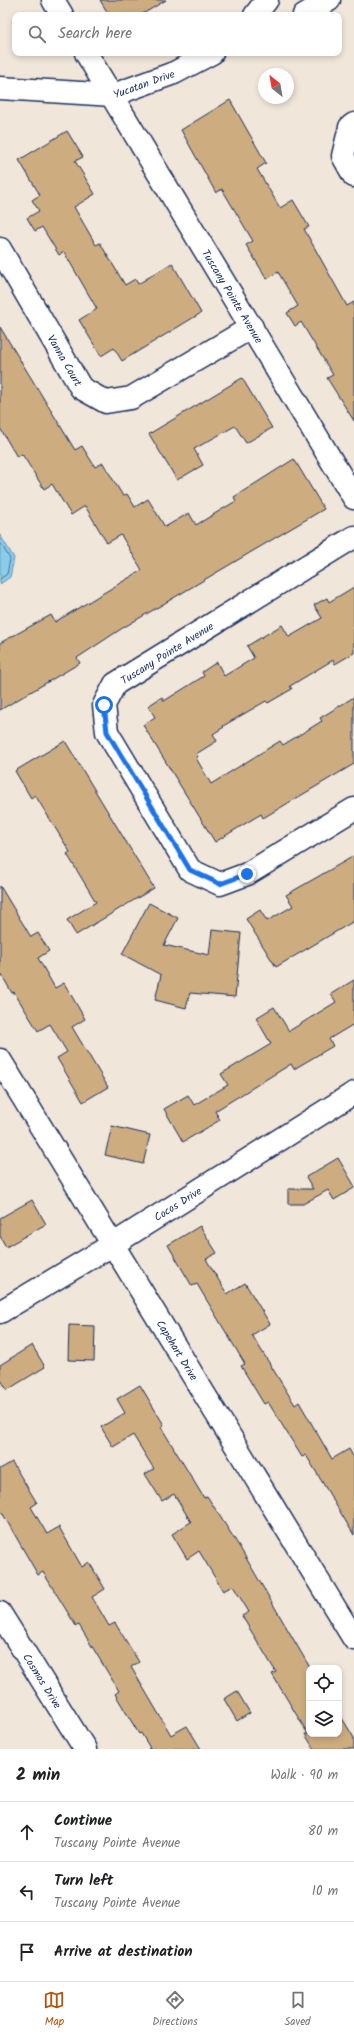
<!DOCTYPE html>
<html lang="en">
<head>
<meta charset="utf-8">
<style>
	body { margin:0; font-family:Kalam,sans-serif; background:#f6f6f6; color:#202124 }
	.controls { position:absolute; right:12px; bottom:12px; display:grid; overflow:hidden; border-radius:8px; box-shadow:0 2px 6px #0003 }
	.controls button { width:36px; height:36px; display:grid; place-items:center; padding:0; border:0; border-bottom:1px solid #e0e0e0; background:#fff; color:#202124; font:20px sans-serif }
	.compass { position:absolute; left:258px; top:68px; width:36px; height:36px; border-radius:50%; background:#fff; box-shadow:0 2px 6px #0003; rotate:329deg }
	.stop { position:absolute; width:12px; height:12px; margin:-9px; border:3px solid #1a73e8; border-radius:50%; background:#fff }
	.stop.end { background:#1a73e8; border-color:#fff; box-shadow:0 1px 4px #0008 }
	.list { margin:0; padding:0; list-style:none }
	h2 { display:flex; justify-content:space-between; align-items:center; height:52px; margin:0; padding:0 16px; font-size:17px }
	h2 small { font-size:13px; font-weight:400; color:#757577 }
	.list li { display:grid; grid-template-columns:26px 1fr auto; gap:12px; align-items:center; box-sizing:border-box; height:60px; padding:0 16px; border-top:1px solid #e0e0e0 }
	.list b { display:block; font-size:15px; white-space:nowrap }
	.list p { margin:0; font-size:13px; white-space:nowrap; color:#757577 }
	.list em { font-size:13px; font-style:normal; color:#757577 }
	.icon { flex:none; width:22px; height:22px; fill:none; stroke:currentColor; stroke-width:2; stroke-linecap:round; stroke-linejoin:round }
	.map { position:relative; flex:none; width:354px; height:1749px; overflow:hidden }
	.search { position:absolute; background:#fff; box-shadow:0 2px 6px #0003; left:12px; right:12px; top:12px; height:44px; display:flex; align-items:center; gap:10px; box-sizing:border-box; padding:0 14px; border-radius:8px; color:#757577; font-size:15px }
	.sheet { height:232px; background:#fff }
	nav { display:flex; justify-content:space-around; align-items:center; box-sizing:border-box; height:56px; border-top:1px solid #e0e0e0; background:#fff; font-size:11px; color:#757577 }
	nav a { display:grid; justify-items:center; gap:2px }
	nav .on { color:#b45309 }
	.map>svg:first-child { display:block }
	.water { fill:#8acceb; stroke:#5e8db3 }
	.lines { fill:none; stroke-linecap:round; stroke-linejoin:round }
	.shore { stroke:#476e96; stroke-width:1 }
	.building { fill:#cdac80; stroke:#1b2f5e }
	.street-casing { stroke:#1b2f5e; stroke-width:25 }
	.street { stroke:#fff; stroke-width:22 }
	.route { stroke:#1a73e8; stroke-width:5 }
	.labels { text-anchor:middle; stroke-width:4; stroke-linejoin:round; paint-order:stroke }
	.street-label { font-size:11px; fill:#1b2f5e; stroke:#fff }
</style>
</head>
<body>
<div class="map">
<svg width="354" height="1749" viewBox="0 0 354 1749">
	<rect width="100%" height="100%" fill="#f0e6d9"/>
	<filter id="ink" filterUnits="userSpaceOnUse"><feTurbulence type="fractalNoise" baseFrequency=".025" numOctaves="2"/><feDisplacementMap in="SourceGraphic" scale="8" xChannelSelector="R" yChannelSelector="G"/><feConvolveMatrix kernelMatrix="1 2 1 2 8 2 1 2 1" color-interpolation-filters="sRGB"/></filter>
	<g filter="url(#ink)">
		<polygon class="water" points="0,535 14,558 10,577 0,584"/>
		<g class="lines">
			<polyline class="shore" points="0,542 10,559 7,574 0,579"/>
		</g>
		<g class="building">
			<polygon points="100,0 166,0 141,15 109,15"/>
			<polygon points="230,100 266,163 257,169 280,208 293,200 309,227 304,229 347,306 354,302 354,421 327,378 333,375 301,322 295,326 287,313 298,306 278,272 267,279 246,245 253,241 222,189 216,193 181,130"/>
			<polygon points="67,131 83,157 75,161 95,194 74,207 96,245 100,243 125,285 135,279 138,284 172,263 201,313 122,361 114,348 101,356 79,320 97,309 64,252 59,255 42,227 35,231 27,218 39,211 32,200 40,195 19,160"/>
			<polygon points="0,327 75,450 82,446 95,467 103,463 123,496 127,494 135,507 148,499 165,527 189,513 196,525 236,501 234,497 294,459 324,509 121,629 77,658 80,663 0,710 0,643 51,615 55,622 142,570 121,535 107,543 85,506 71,515 52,484 44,489 22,454 17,457 0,428"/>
			<polygon points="242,378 272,428 246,443 235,426 194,449 203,465 177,480 149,434"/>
			<polygon points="354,587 354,653 335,664 333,660 290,686 292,689 268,703 266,701 223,726 224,727 213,734 217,741 196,754 198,757 196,758 211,784 280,741 283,745 322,721 320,718 354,697 354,764 263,818 261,814 215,842 143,725 155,717 148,706 162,697 164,701 204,676 202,672 217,662 224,676 254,658 247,646 282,625 289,637 322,618 314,605 327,598 329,602"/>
			<polygon points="65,741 154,888 76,935 67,920 96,902 67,854 70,852 35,795 31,798 15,771"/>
			<polygon points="354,856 354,921 276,967 246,919 260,910 267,921 293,906 286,895"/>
			<polygon points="0,886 31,937 38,933 49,951 38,958 55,988 64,983 85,1019 72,1027 108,1087 83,1102 57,1058 67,1052 50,1024 38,1031 14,992 12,993 0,972"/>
			<polygon points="149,903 178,918 164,945 209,955 212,930 241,933 235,997 190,993 186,1008 155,1000 161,975 122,954"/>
			<polygon points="354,980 354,1024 329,1039 333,1046 294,1069 291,1064 215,1111 220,1120 183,1142 164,1109 188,1095 194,1105 228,1085 221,1074 271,1044 256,1018 274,1007 289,1031 336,1002 331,994"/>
			<polygon points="112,1126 150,1135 143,1164 105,1155"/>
			<polygon points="338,1158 354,1185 354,1188 334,1200 328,1190 303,1204 288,1204 288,1189 313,1189 306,1177"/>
			<polygon points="32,1200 46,1224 6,1247 0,1236 0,1218"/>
			<polygon points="200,1226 217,1253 206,1259 227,1294 245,1283 270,1324 252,1335 295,1405 299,1402 332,1459 349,1449 354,1458 354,1535 306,1455 302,1457 268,1402 264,1404 241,1366 245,1364 197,1284 192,1286 168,1245"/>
			<polygon points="69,1325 95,1326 94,1361 68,1360"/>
			<polygon points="32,1345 45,1367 7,1390 0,1378 0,1365"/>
			<polygon points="140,1385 164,1425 161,1427 204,1498 207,1496 239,1546 309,1666 309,1734 339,1734 339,1713 354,1738 354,1749 314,1749 305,1734 308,1734 272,1674 276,1672 242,1616 249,1612 233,1586 223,1591 199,1551 187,1559 172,1534 191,1522 174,1494 162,1501 145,1474 154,1469 133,1435 113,1447 101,1427 125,1413 117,1399"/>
			<polygon points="12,1462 37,1503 31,1507 47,1534 59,1527 82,1567 89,1562 105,1589 92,1597 109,1626 115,1623 139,1662 131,1667 171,1735 187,1726 201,1749 148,1749 150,1748 141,1733 139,1734 115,1694 119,1691 79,1625 76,1626 43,1572 38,1575 0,1509 0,1469"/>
			<polygon points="237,1691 250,1713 237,1721 224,1699"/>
		</g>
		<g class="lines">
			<g class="street-casing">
				<g id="street">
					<polyline points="53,0 62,15"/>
					<polyline points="255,15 267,0"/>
					<polyline points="304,15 329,0"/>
					<path id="s1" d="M86,53L354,498"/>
					<path id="s2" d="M0,88L113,95L174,73L212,53"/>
					<polyline points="354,124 350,127 343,156 354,176"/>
					<path id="s3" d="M0,249L81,388L106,402L131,398L252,327"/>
					<polyline points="354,537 115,684 104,705 107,732 190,870 220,884 247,874 354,809"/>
					<path id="s4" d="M0,1060L354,1639"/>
					<path id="s5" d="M0,1312L112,1245L354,1093"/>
					<path id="s6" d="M0,1613L85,1749"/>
				</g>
			</g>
			<use href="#street" class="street"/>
		</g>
	</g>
	<g class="lines" filter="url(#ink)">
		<polyline class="route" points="104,705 107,732 190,870 220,884 247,874"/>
	</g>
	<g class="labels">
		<g class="street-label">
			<text dy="4" stroke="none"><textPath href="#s2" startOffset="146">Yucatan Drive</textPath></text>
			<text dy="4" stroke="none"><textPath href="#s1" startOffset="284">Tuscany Pointe Avenue</textPath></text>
			<text dy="4" stroke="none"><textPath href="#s3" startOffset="129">Vanna Court</textPath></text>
			<text transform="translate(167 653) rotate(-32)" y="4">Tuscany Pointe Avenue</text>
			<text dy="4" stroke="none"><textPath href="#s5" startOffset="208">Cocos Drive</textPath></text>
			<text dy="4" stroke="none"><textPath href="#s4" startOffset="340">Capehart Drive</textPath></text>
			<text dy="4" stroke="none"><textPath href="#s6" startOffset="80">Cosmos Drive</textPath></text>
		</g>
	</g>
</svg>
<div class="controls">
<button><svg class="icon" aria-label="locate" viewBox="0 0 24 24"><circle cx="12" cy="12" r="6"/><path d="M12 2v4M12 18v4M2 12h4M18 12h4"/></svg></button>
<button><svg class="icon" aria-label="layers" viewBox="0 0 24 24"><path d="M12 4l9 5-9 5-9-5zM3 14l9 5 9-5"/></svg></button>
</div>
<svg class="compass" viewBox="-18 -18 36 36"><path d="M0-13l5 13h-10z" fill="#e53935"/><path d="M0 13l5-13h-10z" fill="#757577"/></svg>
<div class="stop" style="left:104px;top:705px"></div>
<div class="stop end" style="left:247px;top:874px"></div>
<div class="search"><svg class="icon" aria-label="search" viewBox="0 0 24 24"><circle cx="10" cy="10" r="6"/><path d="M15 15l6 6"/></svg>Search here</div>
</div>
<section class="sheet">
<h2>2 min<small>Walk · 90 m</small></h2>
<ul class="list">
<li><svg class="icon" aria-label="ahead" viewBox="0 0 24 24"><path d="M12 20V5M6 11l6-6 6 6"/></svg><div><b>Continue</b><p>Tuscany Pointe Avenue</p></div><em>80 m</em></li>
<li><svg class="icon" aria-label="left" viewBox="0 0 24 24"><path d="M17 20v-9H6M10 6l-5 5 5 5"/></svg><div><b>Turn left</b><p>Tuscany Pointe Avenue</p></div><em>10 m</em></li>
<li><svg class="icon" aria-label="arrive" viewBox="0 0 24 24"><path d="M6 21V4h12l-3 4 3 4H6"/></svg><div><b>Arrive at destination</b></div></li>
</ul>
</section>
<nav>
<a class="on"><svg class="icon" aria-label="map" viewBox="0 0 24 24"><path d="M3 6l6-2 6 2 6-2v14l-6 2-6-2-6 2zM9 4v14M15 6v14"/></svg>Map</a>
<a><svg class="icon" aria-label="directions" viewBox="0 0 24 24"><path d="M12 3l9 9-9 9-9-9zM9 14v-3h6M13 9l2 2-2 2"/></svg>Directions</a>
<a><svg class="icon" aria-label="saved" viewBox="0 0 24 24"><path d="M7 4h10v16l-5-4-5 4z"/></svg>Saved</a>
</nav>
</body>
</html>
